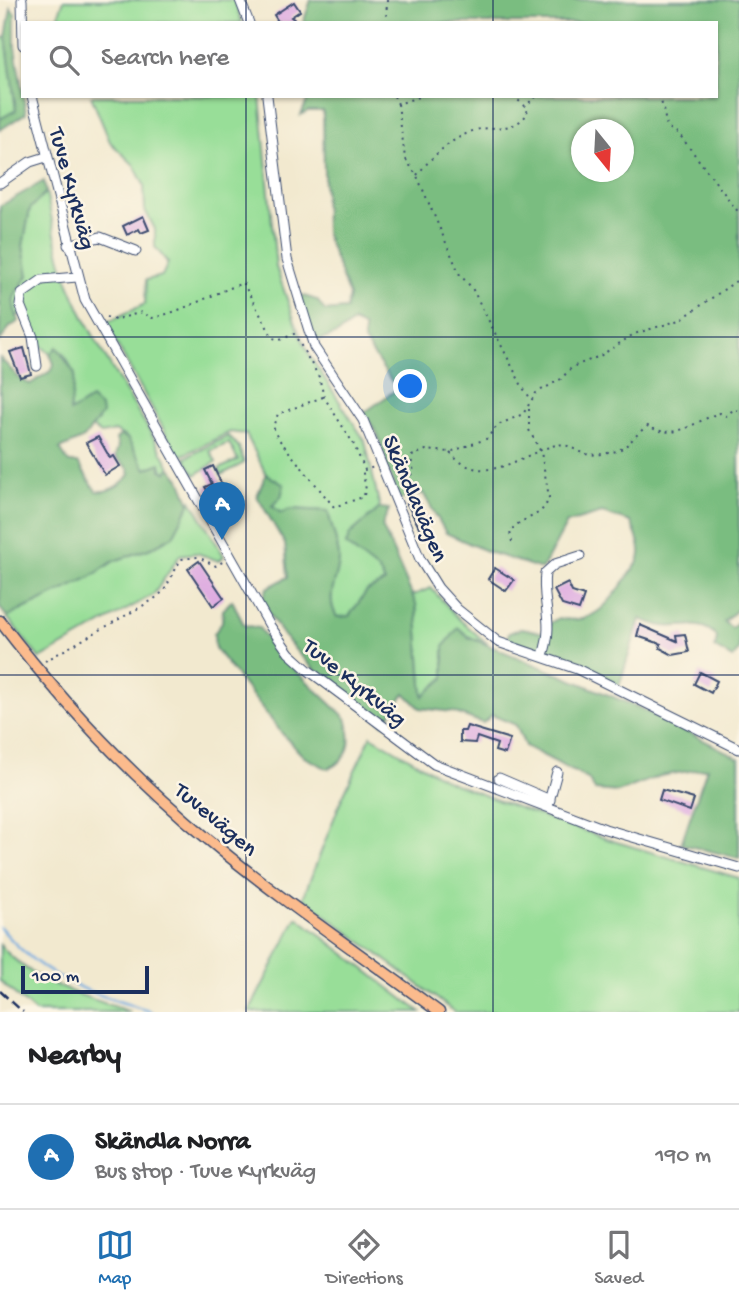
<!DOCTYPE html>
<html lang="en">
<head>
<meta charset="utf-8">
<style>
	body { margin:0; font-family:"Gochi Hand",sans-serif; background:#f6f6f6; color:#202124 }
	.compass { position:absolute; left:571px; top:119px; width:63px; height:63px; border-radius:50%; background:#fff; box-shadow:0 2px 5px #0004; rotate:162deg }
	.scale { position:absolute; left:21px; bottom:18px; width:128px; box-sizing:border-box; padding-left:7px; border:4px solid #1b2f5e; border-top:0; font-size:19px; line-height:24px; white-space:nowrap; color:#1b2f5e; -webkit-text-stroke:5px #fcf5e5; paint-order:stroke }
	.you { position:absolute; left:411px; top:387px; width:24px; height:24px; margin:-18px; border:5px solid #fff; border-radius:50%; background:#1a73e8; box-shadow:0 0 0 10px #1a73e833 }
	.badge { display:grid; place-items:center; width:46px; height:46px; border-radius:50%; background:#1f6fb2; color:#fff; font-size:23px; font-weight:700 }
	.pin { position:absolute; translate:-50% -58px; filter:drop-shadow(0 2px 4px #0008) }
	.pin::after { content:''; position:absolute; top:37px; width:24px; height:21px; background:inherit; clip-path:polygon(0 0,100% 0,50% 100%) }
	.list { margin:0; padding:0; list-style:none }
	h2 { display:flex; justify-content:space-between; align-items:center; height:91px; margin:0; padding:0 28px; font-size:30px }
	h2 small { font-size:23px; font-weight:400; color:#757577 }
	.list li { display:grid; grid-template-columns:46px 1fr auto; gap:21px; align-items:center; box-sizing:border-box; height:105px; padding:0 28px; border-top:2px solid #e0e0e0 }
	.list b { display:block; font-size:26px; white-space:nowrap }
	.list p { margin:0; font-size:23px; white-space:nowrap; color:#757577 }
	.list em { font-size:23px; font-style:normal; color:#757577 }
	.icon { flex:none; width:38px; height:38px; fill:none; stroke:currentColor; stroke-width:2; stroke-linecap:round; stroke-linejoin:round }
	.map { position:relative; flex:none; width:739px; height:1012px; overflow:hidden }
	.search { position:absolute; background:#fff; box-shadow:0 2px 5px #0004; left:21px; right:21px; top:21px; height:77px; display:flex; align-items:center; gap:18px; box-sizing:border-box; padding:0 24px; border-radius:0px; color:#757577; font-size:26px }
	.sheet { height:196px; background:#fff }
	nav { display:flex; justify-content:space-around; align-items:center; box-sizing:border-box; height:98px; border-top:2px solid #e0e0e0; background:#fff; font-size:19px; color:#757577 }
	nav a { display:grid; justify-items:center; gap:4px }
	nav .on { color:#1f6fb2 }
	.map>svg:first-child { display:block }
	.green { fill:#98de98; stroke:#5a867b; stroke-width:2 }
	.forest { fill:#7abd80; stroke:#4a766f; stroke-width:2; fill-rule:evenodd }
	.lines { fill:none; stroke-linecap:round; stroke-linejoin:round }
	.stream { stroke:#70aae0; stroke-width:2.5 }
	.building { fill:#deabe1 }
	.minor-casing { stroke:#3b4b6f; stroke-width:11 }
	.major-casing { stroke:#3b4b6f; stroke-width:13 }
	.path { stroke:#3b4b6f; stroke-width:2; stroke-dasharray:2 5; stroke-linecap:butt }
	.minor { stroke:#fff; stroke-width:9 }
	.major { stroke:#fbbb8d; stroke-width:10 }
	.rail { stroke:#1b2f5e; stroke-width:2.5; stroke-dasharray:10 5; stroke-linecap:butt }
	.grid { fill:none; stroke:#1b2f5e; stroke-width:2; stroke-opacity:0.55 }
	.labels { text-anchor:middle; stroke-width:5; stroke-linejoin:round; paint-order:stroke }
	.street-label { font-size:23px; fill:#1b2f5e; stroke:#fcf5e5 }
</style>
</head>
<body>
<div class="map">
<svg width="739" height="1012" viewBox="0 0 739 1012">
	<rect width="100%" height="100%" fill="#fcf5e5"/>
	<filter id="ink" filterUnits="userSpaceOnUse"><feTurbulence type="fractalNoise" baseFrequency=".0143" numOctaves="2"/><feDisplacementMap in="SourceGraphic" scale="14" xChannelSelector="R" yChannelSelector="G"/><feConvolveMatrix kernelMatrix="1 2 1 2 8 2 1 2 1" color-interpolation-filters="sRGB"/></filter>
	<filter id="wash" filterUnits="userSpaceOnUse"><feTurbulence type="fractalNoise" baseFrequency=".00686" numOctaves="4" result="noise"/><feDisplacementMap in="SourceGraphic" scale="28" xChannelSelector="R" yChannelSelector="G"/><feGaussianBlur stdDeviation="1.57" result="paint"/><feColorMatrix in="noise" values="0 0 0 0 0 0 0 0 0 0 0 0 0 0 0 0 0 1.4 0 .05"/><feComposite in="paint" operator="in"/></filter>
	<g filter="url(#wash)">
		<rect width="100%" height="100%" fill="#f2e9cf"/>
		<g class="green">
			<polygon points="64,0 234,0 242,23 61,23 59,13"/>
			<polygon points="6,37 16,110 0,119 0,39"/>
			<path d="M91,96H260L276,267L297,328L310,356L365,441L380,508L350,534L346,545L379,571L385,582L367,591L349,617H337C323,595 341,575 339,556C337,541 331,526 328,511L291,509L281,513L272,506L284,485L266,474L246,434L230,432L179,457L105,323L145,304L146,280L162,276L168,263L155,247V229L145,210L144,185L134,165L110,142Z"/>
			<path d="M46,192C53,223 58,257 70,286C95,349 138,407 170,467L169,472L163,471L161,463L146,469L127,438L115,431L101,434L92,427L98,421L75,411L70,412C72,389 79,365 57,348L50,354L37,342L24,313L17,316C7,300 17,289 28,276L23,246L30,209Z"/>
			<polygon points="228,436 239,447 244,463 221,475 219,469 238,460 229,443 210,451 216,462 195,475 185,458"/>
			<polygon points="191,500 224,556 219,561 197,553 180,555 154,594 40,659 7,617 89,578 114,561 151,548 173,536"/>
			<polygon points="431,588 460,620 489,645 468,636 459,628 444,646 444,678 423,697 416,604 411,596"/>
			<polygon points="371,736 450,782 502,802 613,841 739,878 739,1012 455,1012 303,898 342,798"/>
			<polygon points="297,917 407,1002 421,1012 249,1012"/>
			<path d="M0,945C34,985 83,995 130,1012H35L0,981Z"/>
		</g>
		<g class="forest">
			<path d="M311,0H739V608L724,622L732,628L739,622V650L733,658L715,648L717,637C702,618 681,629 663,626C655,625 647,621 640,619L619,686L549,651L506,641L509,633L522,628L548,634L550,623L559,618C591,626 607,606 624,582C628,575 637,567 639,559C643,547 635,533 631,522L602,513L567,523L542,569L488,552L446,533L423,493L398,500L377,433L364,413L397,389L364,341V327L353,322L337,334L315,342L298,294L317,300L325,311L346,309L349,296L325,232L323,111H308L301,115L309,96H716V23H303ZM582,130H624V172H582Z"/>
			<polygon points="11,8 15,14 15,47 26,113 0,130 0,119 16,110 6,37"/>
			<path d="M44,181L46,192L30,209L23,246L28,276C13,296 9,298 19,321L10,327L0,341V206Z"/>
			<path d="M57,347L75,374L70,412L91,399L101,408L102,414L84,438L60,449L69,463H78L96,491C110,493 121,484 130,475L128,468L115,457L118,447L116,439L121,435L127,438L146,469L161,463V470L167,473L170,467L180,479L190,504L173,536L151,548L114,561L89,578L7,617L0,608V358L21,380L30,384L52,370L54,364L50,354Z"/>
			<path d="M266,474L284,485L281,497L272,506L281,513L290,509L328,511C331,526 337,541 339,556C341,575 323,595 337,617L349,616L367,591L385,582L379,571L346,545L350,534L380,508L389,509L382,526L416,604L423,696L444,678V646L458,628L468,637L640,708L739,758V858L681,844L707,768L660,776L618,792L595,790L588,779L525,746L516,725L492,715L483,723L453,712L420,708L405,693L384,724C331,684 294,661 262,601L267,588L288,577L285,544L257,496Z"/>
			<path d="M232,600L244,625L259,628L278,654L346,718C353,742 351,758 328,769L304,757L285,737L215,648L214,634L222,622L223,610Z"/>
		</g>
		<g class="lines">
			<path class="stream" d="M0,927C46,982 87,991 152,1012"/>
		</g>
		<g id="blocks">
			<g class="building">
				<polygon points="294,2 300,11 291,17 299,23 279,23 274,15"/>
				<polygon points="143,216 149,230 141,233 139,229 127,235 123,226"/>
				<polygon points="24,348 31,374 20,377 10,352"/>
				<polygon points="98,437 110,458 114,456 120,466 105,475 86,443"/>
				<polygon points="213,466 224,489 211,497 205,487 212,484 205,470"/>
				<polygon points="418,499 428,522 428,526 420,529 407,504"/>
				<polygon points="199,561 224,598 213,606 188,569"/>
				<polygon points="495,568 514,580 506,591 488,579"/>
				<polygon points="568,583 572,592 584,596 579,610 562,605 554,590"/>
				<polygon points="640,625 677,641 676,635 685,634 689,652 673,655 660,648 661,644 637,636"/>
				<polygon points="700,672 717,681 711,693 694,684"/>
				<polygon points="467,726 510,739 505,754 495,751 497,744 477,737 475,743 460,742 460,731 465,731"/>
				<polygon points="662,790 694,799 690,811 659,800"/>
			</g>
		</g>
	</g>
	<g filter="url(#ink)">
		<use href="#blocks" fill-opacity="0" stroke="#3b4b6f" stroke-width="2"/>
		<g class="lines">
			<g class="minor-casing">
				<g id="minor">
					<polyline points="22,0 23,45"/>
					<polyline points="240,0 249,23"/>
					<polyline points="32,96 85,300 270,626 289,653 308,670 434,764 605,829 739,868"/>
					<polyline points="267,96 287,259 314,347 363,420 420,559 438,588 457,609 498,642 577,669 739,749"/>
					<polyline points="0,183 30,162 46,157"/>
					<polyline points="68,245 100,237 136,251"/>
					<polyline points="37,366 33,337 20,305 22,294 42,280 77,277"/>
					<path d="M543,655C555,622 541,602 545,573L555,564L580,556"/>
					<polyline points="499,778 550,800"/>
					<polyline points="548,805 557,772"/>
				</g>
			</g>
			<g class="major-casing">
				<path id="major" d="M0,621C61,701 131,776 209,840C282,901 362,955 439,1012"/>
			</g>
			<g class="path">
				<polyline points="386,23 387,0"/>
				<polyline points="394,96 398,104 421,96"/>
				<polyline points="513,96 525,106 537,96"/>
				<polyline points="660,96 667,127 679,134 739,213"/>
				<polyline points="398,104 405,158 417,176 460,275 472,288 523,388 531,399"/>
				<path d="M417,175C431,158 447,142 468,133C490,122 511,136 528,113L525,106"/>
				<path d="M106,317L115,320L142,312L152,318C184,311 212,294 243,283L273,338L280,340L294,334L297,339L319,377L324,397L353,443L365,470L374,467"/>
				<polyline points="323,397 278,414 273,426 277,437 334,507 363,497 366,490 362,468"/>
				<path d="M450,453C485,490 520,454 556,445C567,442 576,452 586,454C593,456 612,453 619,450C630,445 637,432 648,426C677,442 693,421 720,413L726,416L734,409L739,411"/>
				<polyline points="398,480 406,479 414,472 411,459 412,456 426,450 450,452 486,439 498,425 523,414 536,393 561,379 572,367 600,356 634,334 680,320 739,279"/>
				<path d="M512,542L510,532C521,515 543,520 549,497L541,452L529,430V409"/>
				<polyline points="45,661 153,600 164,591 181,559 198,557 216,566 224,561"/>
			</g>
			<use href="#minor" class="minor"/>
			<use href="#major" class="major"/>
			<polyline class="rail" points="0,991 23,1012"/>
		</g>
	</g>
	<path class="grid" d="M246,0V23M493,0V23M246,96V1012M493,96V1012M0,337H739M0,675H739"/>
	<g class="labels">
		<g class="street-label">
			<text transform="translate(74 188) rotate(75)" y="8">Tuve Kyrkväg</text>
			<text transform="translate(417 498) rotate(67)" y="8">Skändlavägen</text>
			<text transform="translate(356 681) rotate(39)" y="8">Tuve Kyrkväg</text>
			<text transform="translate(217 818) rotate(40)" y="8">Tuvevägen</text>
		</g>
	</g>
</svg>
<svg class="compass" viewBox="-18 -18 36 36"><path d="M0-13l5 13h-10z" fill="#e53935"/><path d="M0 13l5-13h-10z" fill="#757577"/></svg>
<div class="scale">100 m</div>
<div class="you"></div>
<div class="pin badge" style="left:222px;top:540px">A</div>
<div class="search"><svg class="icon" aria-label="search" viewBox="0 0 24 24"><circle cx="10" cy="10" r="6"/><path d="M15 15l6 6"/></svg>Search here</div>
</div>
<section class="sheet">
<h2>Nearby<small></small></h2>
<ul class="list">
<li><span class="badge">A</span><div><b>Skändla Norra</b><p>Bus stop · Tuve Kyrkväg</p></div><em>190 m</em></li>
</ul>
</section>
<nav>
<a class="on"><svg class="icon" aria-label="map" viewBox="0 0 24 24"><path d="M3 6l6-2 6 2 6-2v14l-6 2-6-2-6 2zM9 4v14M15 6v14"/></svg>Map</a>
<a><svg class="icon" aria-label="directions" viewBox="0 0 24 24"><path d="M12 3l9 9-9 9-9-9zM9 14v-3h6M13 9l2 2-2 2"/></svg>Directions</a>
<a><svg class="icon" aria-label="saved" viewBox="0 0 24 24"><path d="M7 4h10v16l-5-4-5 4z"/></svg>Saved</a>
</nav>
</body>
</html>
